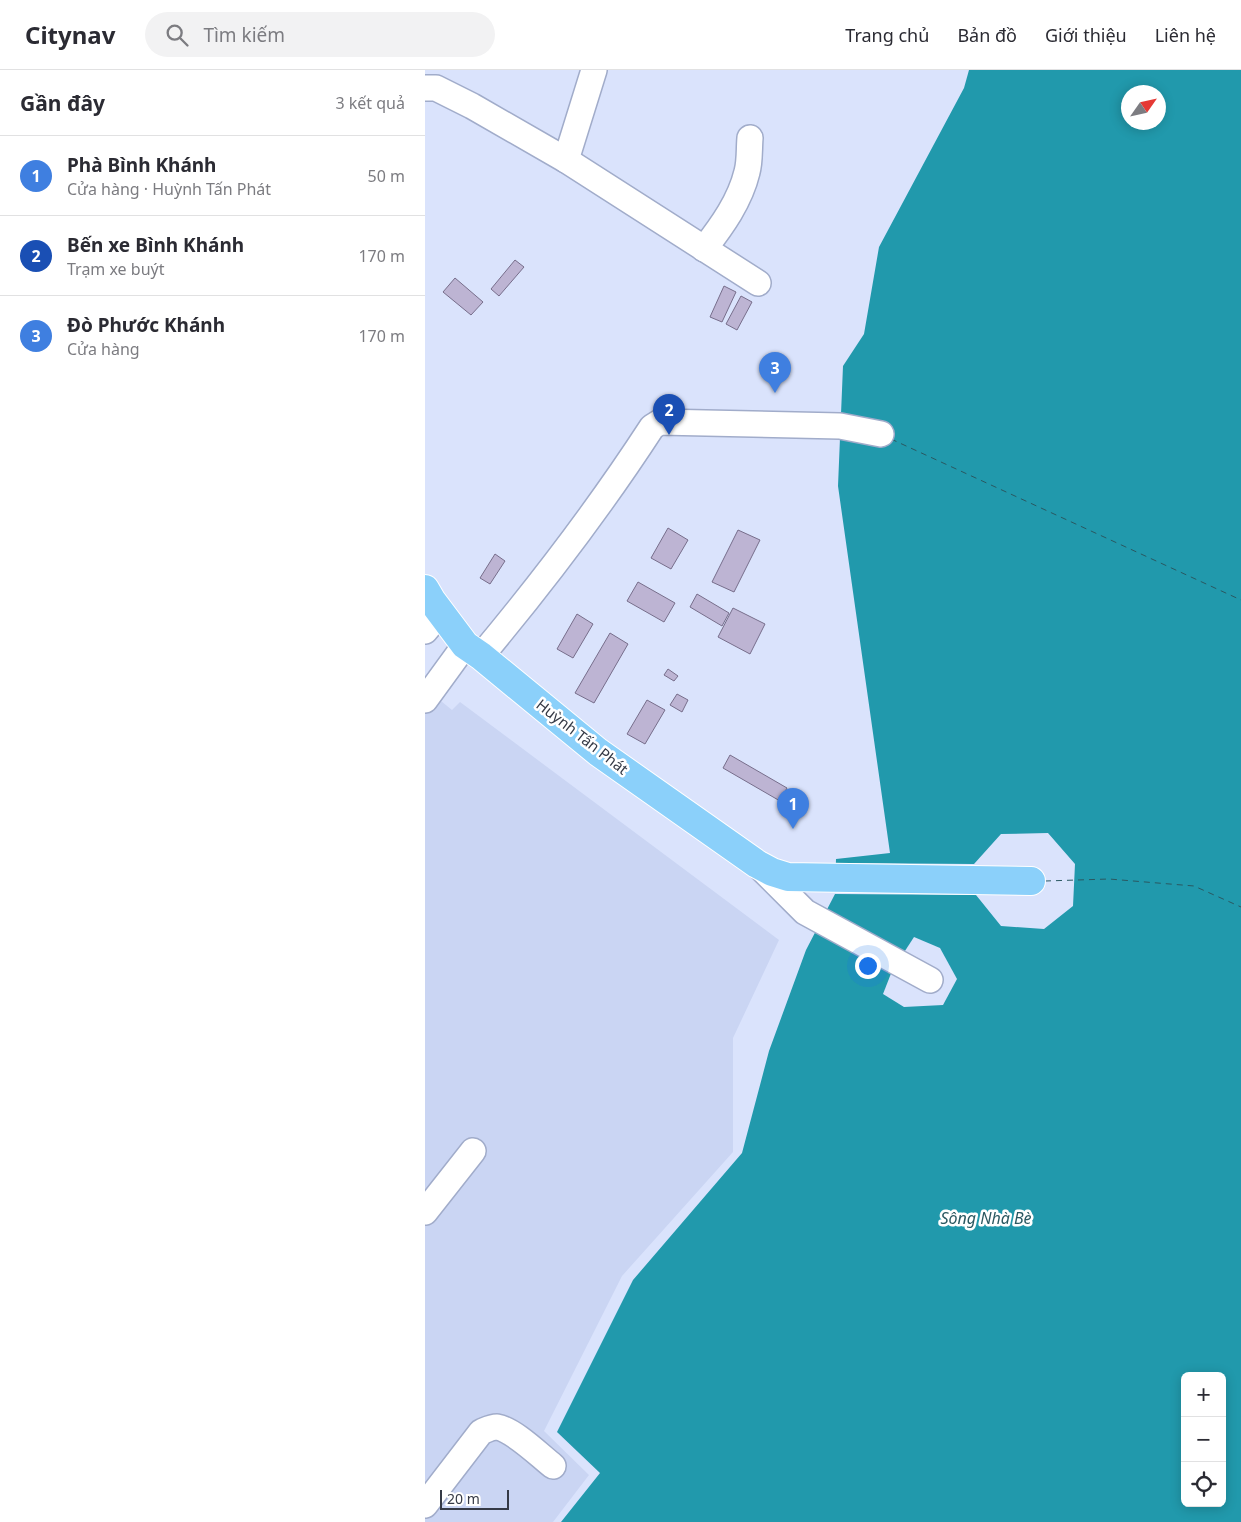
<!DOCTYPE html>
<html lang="vi">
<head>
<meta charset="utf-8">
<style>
	body { margin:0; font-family:"Noto Sans",sans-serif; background:#f2f2f3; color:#2b2b33 }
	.controls { position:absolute; right:15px; bottom:15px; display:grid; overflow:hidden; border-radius:8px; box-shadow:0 2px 12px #0003 }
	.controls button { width:45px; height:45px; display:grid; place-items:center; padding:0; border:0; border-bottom:1px solid #e1e1e2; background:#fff; color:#2b2b33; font:25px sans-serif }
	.compass { position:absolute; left:696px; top:15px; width:45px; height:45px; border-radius:50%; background:#fff; box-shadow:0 2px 12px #0003; rotate:56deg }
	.scale { position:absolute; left:15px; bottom:12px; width:69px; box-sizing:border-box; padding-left:5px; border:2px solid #353a46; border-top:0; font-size:14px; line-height:18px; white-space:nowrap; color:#353a46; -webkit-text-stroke:4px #fff; paint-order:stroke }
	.you { position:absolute; left:442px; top:895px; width:18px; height:18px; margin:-12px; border:4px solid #fff; border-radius:50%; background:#1a73e8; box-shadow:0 0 0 8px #1a73e833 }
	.badge { display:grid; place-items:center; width:32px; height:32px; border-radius:50%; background:#bd6302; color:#fff; font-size:16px; font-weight:700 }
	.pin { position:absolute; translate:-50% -41px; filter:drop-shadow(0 1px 2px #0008) }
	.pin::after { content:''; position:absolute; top:26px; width:18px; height:15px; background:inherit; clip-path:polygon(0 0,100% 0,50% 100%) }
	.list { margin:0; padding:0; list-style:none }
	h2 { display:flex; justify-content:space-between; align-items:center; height:65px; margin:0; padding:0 20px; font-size:21px }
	h2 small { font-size:16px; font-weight:400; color:#7c7c81 }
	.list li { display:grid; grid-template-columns:32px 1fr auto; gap:15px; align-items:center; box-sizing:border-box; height:80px; padding:0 20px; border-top:1px solid #e1e1e2 }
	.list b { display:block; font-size:19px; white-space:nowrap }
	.list p { margin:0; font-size:16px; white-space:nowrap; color:#7c7c81 }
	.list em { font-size:16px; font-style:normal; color:#7c7c81 }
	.icon { flex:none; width:28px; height:28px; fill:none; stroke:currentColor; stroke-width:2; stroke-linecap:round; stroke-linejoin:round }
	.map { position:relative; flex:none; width:816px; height:1452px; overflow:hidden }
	header { display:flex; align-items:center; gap:30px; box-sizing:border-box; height:70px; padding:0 25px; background:#fff; border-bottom:1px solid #e1e1e2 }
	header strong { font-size:24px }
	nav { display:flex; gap:28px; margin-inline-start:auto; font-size:18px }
	.search { width:350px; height:45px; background:#f2f2f3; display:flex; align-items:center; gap:12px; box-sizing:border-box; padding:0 18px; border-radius:28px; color:#7c7c81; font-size:19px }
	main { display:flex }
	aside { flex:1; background:#fff }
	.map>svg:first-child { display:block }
	.built { fill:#cad5f3 }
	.water { fill:#2199ac; fill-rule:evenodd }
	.pier { fill:#dae3fc }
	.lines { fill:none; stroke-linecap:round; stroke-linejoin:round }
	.ferry { stroke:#2a5861; stroke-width:1; stroke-dasharray:6 5; stroke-linecap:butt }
	.building { fill:#bdb4d3; stroke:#776e8b }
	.minor-casing { stroke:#a1acca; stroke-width:28 }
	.major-casing { stroke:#fff; stroke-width:30 }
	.minor { stroke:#fff; stroke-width:25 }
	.major { stroke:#8bd0fa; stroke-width:28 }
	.labels { text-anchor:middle; stroke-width:5; stroke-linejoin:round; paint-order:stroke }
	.street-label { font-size:15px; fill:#353a46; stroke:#fff }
	.water-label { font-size:16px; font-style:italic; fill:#2a5861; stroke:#fff }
</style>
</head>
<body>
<header>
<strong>Citynav</strong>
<div class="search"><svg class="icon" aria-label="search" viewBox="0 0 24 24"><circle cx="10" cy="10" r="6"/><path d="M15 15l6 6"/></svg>Tìm kiếm</div>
<nav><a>Trang chủ</a><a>Bản đồ</a><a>Giới thiệu</a><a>Liên hệ</a></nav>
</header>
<main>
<aside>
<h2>Gần đây<small>3 kết quả</small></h2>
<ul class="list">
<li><span class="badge" style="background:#3f7fe0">1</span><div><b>Phà Bình Khánh</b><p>Cửa hàng · Huỳnh Tấn Phát</p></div><em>50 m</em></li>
<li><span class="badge" style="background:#1a4fb4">2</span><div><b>Bến xe Bình Khánh</b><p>Trạm xe buýt</p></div><em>170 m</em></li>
<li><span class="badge" style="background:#3f7fe0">3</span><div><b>Đò Phước Khánh</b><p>Cửa hàng</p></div><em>170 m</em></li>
</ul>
</aside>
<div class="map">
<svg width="816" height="1452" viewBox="0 0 816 1452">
	<rect width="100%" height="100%" fill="#dae3fc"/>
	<polygon class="built" points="0,618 27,640 35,632 354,870 308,968 308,1082 197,1206 119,1361 164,1405 128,1452 0,1452"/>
	<path class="water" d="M544,0H816V1452H136L175,1403L132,1362L208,1210L317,1083L344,981L381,880L410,824L411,789L465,783L413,416L418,296L439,264L454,177L539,18ZM704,22H734V52H704ZM760,1306H797V1433H760Z"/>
	<g class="pier">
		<polygon points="623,763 650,794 648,836 619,859 576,856 551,825 410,824 411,793 549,794 576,764"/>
		<polygon points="489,867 515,878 532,909 518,935 479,937 458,924 467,901"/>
	</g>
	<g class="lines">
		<g class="ferry">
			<polyline points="466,369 816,530"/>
			<polyline points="620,811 684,809 769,816 816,837"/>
		</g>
	</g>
	<g class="building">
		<polygon points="90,190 99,197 74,226 66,219"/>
		<polygon points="30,208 58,232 46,245 18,222"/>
		<polygon points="299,216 311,222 297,252 285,247"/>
		<polygon points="316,226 327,232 312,260 301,254"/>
		<polygon points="243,458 263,470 246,499 226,488"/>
		<polygon points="313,460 335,470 309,522 287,512"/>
		<polygon points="70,484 80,491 65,514 55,508"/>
		<polygon points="213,512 250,533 239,552 202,531"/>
		<polygon points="272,524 304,543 297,556 265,537"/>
		<polygon points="308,538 340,554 325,584 293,567"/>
		<polygon points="152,544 168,554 148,588 132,579"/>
		<polygon points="185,563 203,574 169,633 150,623"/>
		<polygon points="243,599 253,606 249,611 239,605"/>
		<polygon points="252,624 263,630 257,642 245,635"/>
		<polygon points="222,630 240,640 220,674 202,664"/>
		<polygon points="305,685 362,718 355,731 298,698"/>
	</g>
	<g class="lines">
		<g class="minor-casing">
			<g id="minor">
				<polyline points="0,18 11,18 47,36 141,90 333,213"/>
				<polyline points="141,90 169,0"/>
				<path d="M279,179C297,156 315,131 322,102C325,91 324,79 325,68"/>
				<polyline points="0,561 15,543"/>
				<path d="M56,586C117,513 175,437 227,357L235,352L415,356L456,364"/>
				<polyline points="0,630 40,575"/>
				<polyline points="334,796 380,842 505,910"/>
				<polyline points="0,1142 48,1081"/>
				<path d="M0,1435L56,1362C61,1360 66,1357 72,1357C89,1360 114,1385 128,1396"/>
			</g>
		</g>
		<g class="major-casing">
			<polyline id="major" points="0,519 7,531 40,575 56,586 173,682 332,794 347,802 363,807 606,811"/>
		</g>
		<use href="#minor" class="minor"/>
		<use href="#major" class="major"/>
	</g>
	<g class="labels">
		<g class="street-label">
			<text transform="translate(157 667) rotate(38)" y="5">Huỳnh Tấn Phát</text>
		</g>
		<g class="water-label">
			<text x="561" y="1154">Sông Nhà Bè</text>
		</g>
	</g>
</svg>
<div class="controls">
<button>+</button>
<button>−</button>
<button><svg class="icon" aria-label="locate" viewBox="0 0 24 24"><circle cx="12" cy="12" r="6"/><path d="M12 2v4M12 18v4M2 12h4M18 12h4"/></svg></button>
</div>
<svg class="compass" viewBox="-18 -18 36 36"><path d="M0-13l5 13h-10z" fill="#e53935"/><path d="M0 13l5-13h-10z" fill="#7c7c81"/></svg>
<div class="scale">20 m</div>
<div class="you"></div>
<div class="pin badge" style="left:368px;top:759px;background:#3f7fe0">1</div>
<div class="pin badge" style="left:244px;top:365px;background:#1a4fb4">2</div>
<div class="pin badge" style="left:350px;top:323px;background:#3f7fe0">3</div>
</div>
</main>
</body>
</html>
